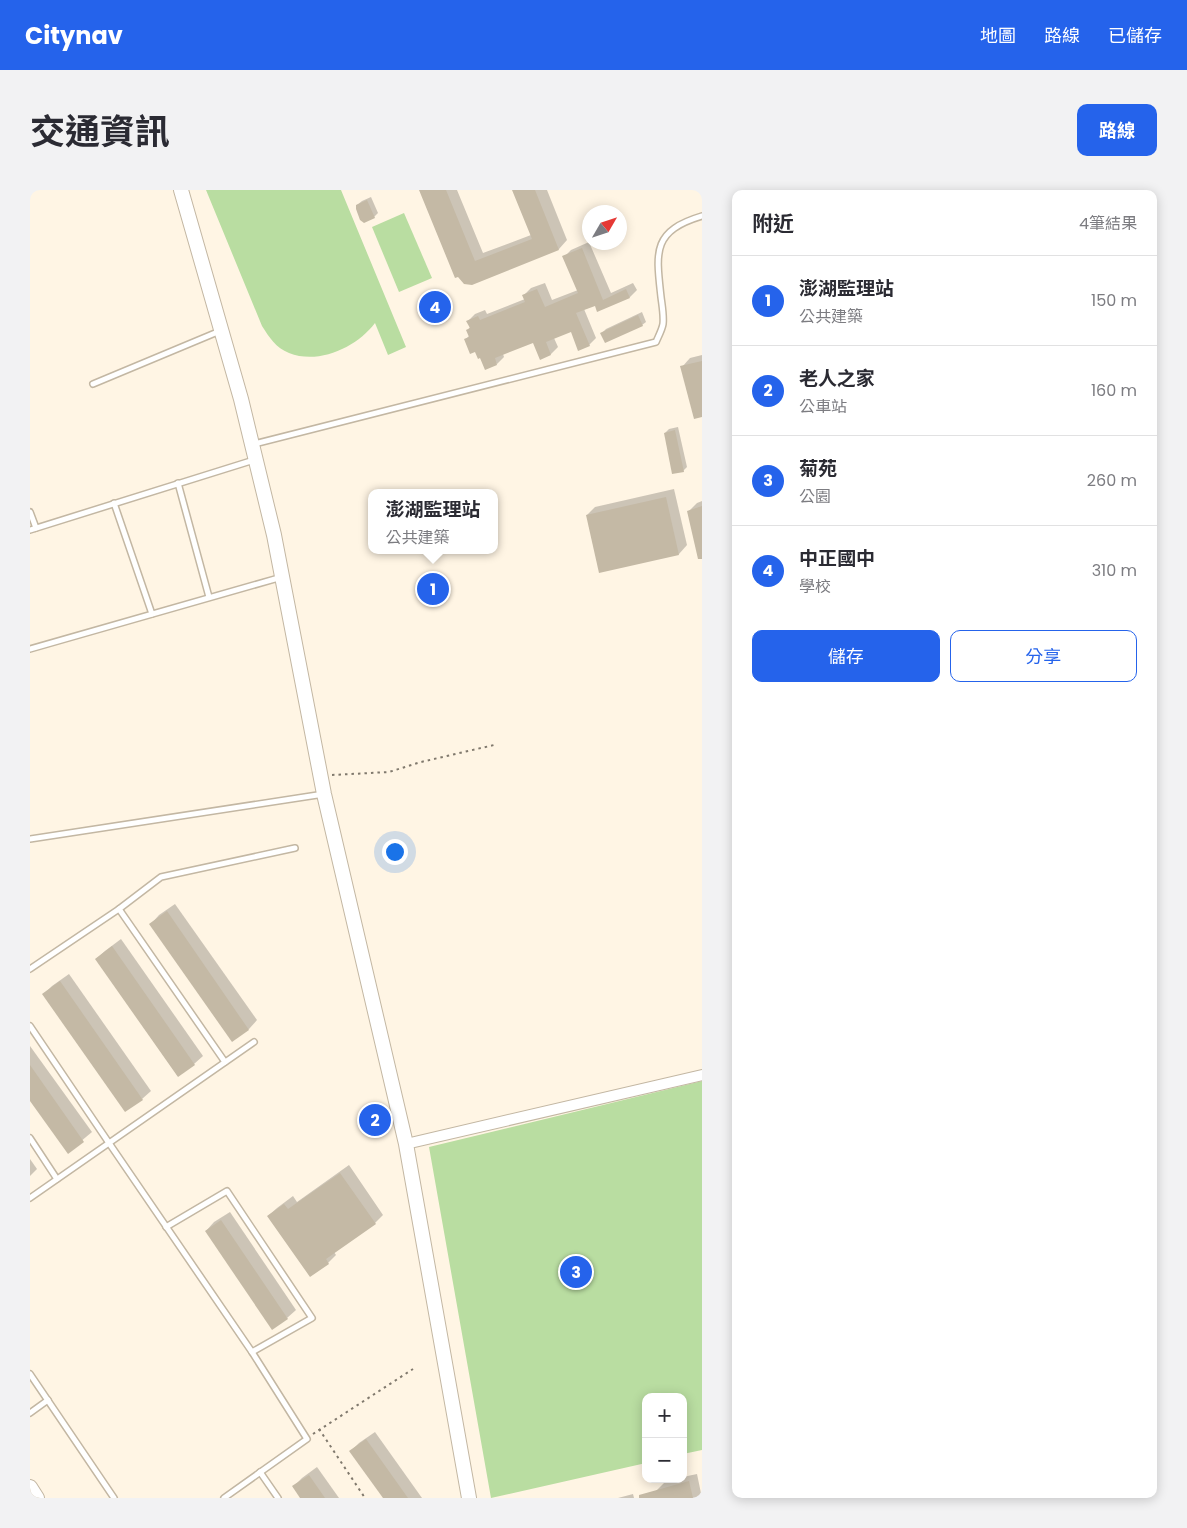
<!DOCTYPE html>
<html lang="zh-TW">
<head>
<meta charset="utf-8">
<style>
	body { margin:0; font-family:Poppins,"Noto Sans TC",sans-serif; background:#f2f2f3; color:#2b2b33 }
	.controls { position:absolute; right:15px; bottom:15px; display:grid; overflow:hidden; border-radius:10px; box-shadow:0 2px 12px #0003 }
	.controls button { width:45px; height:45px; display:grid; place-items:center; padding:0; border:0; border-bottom:1px solid #e1e1e2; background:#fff; color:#2b2b33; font:25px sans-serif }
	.compass { position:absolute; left:552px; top:15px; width:45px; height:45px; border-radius:50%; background:#fff; box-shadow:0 2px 12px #0003; rotate:51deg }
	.you { position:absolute; left:364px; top:661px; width:18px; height:18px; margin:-12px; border:4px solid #fff; border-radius:50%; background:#1a73e8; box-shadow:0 0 0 8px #1a73e833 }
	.badge { display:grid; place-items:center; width:32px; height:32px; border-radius:50%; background:#2563eb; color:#fff; font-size:16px; font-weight:700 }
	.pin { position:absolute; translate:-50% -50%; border:2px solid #fff; box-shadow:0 1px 5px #0006 }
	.popup { position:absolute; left:338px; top:299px; width:130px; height:65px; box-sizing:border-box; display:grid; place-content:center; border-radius:10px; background:#fff; filter:drop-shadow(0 1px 4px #0005); font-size:16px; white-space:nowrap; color:#7c7c81 }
	.popup b { font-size:19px; color:#2b2b33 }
	.popup::after { content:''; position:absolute; left:50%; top:100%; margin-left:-10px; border:10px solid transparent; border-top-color:#fff }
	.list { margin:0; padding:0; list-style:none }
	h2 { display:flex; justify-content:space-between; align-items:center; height:65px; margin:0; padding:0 20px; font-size:21px }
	h2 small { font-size:16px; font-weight:400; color:#7c7c81 }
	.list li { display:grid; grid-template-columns:32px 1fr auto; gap:15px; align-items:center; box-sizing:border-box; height:90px; padding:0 20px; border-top:1px solid #e1e1e2 }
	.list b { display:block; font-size:19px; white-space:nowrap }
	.list p { margin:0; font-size:16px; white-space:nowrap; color:#7c7c81 }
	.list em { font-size:16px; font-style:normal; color:#7c7c81 }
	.actions { display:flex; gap:10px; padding:15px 20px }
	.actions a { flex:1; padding:11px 0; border:1px solid #2563eb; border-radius:10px; text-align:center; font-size:18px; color:#2563eb }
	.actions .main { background:#2563eb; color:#fff }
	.map { position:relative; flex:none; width:672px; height:1308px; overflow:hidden; border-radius:10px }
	header { display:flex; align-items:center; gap:30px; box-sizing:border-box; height:70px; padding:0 25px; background:#2563eb; color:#fff }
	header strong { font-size:24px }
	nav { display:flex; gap:28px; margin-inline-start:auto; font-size:18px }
	.intro { display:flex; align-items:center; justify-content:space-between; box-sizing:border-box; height:120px; padding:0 30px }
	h1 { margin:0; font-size:35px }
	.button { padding:12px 22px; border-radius:10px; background:#2563eb; color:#fff; font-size:18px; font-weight:700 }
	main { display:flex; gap:30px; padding:0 30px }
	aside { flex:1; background:#fff; border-radius:10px; box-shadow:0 2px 12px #0003 }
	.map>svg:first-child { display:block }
	.green { fill:#b9dda1 }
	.shadow { fill:#0003 }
	.building { fill:#c4b9a5 }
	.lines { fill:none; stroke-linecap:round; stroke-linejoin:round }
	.service-casing { stroke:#c3b7a3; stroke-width:8 }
	.minor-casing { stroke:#c3b7a3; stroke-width:12 }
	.secondary-casing { stroke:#c3b7a3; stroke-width:16 }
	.path { stroke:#80796d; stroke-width:2; stroke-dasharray:2.5 4; stroke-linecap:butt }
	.service { stroke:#fff; stroke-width:5 }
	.minor { stroke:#fff; stroke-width:10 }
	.secondary { stroke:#fff; stroke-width:14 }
</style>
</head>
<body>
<header>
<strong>Citynav</strong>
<nav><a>地圖</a><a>路線</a><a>已儲存</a></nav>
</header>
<div class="intro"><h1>交通資訊</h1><a class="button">路線</a></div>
<main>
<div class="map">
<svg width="672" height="1308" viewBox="0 0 672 1308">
	<rect width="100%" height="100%" fill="#fff5e4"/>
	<g class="green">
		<path d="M176,0H311L376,157L358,165L345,133C327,157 289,175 259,163C246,158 239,147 232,136Z"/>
		<polygon points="374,23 402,88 369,102 342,37"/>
		<polygon points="672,891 672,1260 653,1264 653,1207 616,1207 616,1273 461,1308 399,957"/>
	</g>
	<g class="shadow">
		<polygon points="391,0 427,0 453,63 501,45 484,0 517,0 537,50 529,59 441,93"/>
		<polygon points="341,7 348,23 344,27 327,15 332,11"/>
		<polygon points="559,52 581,103 603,93 607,100 600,107 565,114 554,119 566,148 559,155 541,141 524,148 528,157 521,164 511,168 504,151 473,164 474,167 467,174 451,167 436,149 440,145 438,140 440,137 438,131 445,124 455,120 457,124 495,109 494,105 501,98 515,93 522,110 548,100 534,67 541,60"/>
		<polygon points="612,122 616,132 612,135 572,143 576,139"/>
		<polygon points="672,165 672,226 652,177 660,168"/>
		<polygon points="648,237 657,277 653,281 635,243 639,239"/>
		<polygon points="644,299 657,355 649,364 570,382 557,325 565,317"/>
		<polygon points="672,311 672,367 659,321 667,313"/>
		<polygon points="145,714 227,830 219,839 202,850 121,734 129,725"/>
		<polygon points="91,749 173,866 164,874 148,886 66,769 75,761"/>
		<polygon points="39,784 121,901 112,909 14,804 22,796"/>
		<polygon points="0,856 62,942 38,962 0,908"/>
		<polygon points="0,969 7,979 0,986"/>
		<polygon points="319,975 353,1025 345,1033 304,1062 306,1065 298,1073 238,1026 247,1018 263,1006 267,1012"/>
		<polygon points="200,1022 266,1120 257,1128 176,1041 184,1032"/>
		<polygon points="345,1242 392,1308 354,1308 321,1261 329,1253"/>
		<polygon points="287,1277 309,1308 272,1308 263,1297 272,1288"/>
		<polygon points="667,1284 672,1308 628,1308 626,1301 634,1293 653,1289 653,1287"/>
		<polygon points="603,1304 604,1308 588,1308"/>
	</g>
	<g class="building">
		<polygon points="389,0 416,0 445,71 502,49 482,0 505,0 529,60 442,95 434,94 428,87 425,88"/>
		<polygon points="337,10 345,28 334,33 330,30 326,19 326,15"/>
		<polygon points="552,58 573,110 596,99 600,108 567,122 565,116 546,123 560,156 548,161 541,142 516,152 521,165 510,170 503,153 465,168 467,175 455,180 450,168 448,169 445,162 440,164 434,149 439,147 436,140 440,138 436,131 448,126 450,130 495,112 492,105 507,99 515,117 548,103 532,66"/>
		<polygon points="608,125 613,136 575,153 570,143"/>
		<polygon points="672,171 672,227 664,229 650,176"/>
		<polygon points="645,240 654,282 642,284 634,243"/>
		<polygon points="636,307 649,365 569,383 556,325"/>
		<polygon points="672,316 672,369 668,369 657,321"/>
		<polygon points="137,721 219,840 202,852 119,734"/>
		<polygon points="82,756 165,875 148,887 65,769"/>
		<polygon points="30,791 113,910 95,922 12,804"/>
		<polygon points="0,875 54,952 38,964 0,911"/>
		<polygon points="310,983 346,1034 296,1069 299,1074 280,1087 237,1026 254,1014 258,1019"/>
		<polygon points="191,1030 258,1129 242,1140 175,1041"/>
		<polygon points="336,1249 378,1308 353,1308 319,1261"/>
		<polygon points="279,1285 295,1308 270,1308 262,1296"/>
		<polygon points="659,1291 663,1308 609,1308 609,1305"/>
	</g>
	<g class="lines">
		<g class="service-casing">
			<g id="service">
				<polyline points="63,194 190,141"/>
				<path d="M224,254L626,152C628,147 632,140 633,134C634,126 632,115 631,107C626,62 622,41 672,26"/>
				<polyline points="148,293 179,407"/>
				<polyline points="84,313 122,424"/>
				<polyline points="0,322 6,338"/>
				<polyline points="0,340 224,270"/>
				<polyline points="0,459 252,387"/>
				<polyline points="0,649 294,604"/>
				<polyline points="89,719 131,687 265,658"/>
				<polyline points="0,779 89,719 195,872"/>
				<polyline points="0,836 79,953 224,852"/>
				<polyline points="0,948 27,989"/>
				<polyline points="0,1008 79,953 222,1162 277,1249 194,1308"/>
				<polyline points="136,1037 197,1001 282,1128 222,1162"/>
				<polyline points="0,1184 84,1308"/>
				<polyline points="0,1223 18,1210"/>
				<polyline points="230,1282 248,1308"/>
			</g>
		</g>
		<g class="minor-casing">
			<polyline id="minor" points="376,954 672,885"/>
		</g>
		<g class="secondary-casing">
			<g id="secondary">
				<polyline points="151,0 211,209 244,345 294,604 376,954 439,1308"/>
				<polyline points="0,1297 7,1308"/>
			</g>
		</g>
		<g class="path">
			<polyline points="302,585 359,582 391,572 464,555"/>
			<polyline points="289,1239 335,1308"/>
			<polyline points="283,1244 383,1179"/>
		</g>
		<use href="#service" class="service"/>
		<use href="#minor" class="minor"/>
		<use href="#secondary" class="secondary"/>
	</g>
</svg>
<div class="controls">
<button>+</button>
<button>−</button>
</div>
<svg class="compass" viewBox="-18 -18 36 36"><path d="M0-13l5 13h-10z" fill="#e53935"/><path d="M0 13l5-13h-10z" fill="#7c7c81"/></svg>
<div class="you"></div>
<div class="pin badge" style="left:403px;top:399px">1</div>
<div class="popup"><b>澎湖監理站</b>公共建築</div>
<div class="pin badge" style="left:345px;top:930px">2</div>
<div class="pin badge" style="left:546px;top:1082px">3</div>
<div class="pin badge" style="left:405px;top:117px">4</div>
</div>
<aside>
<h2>附近<small>4筆結果</small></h2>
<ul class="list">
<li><span class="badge">1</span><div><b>澎湖監理站</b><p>公共建築</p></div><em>150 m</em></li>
<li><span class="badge">2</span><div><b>老人之家</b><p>公車站</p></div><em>160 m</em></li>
<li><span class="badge">3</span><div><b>菊苑</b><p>公園</p></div><em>260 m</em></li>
<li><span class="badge">4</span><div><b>中正國中</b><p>學校</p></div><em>310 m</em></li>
</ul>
<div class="actions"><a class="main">儲存</a><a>分享</a></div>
</aside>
</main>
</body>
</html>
